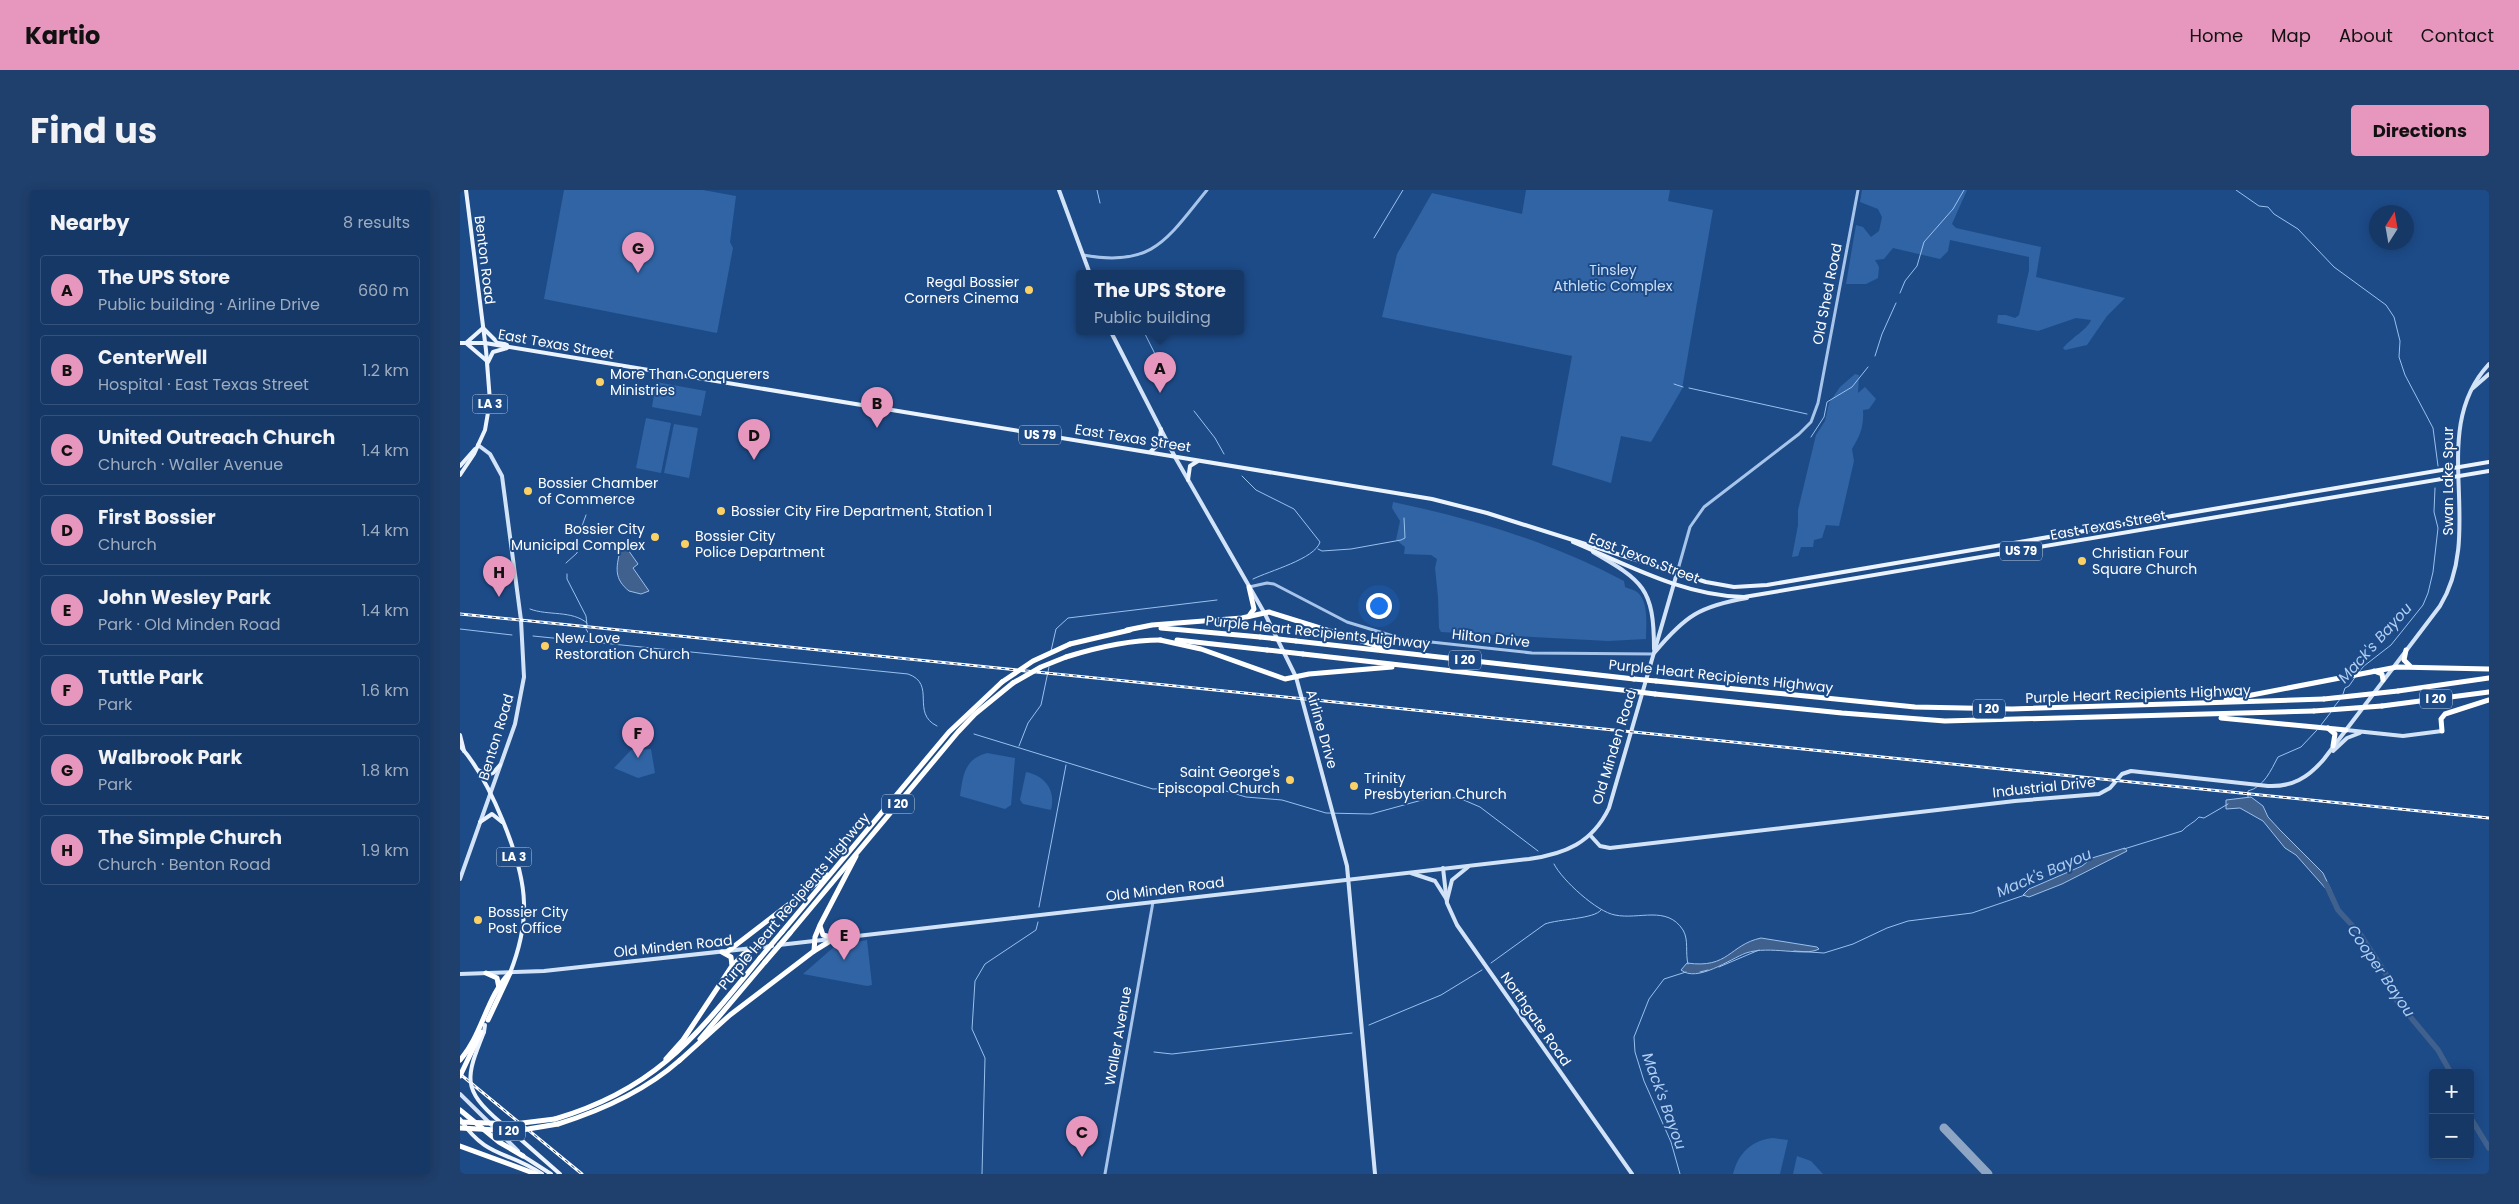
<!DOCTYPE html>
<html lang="en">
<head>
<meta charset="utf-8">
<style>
	body { margin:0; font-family:Poppins,sans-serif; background:#1f3f6c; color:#f1f3f6 }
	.controls { position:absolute; right:15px; bottom:15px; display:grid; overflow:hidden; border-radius:5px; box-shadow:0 2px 12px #0003 }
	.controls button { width:45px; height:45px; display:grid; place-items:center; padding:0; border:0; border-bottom:1px solid #35527a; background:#163866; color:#f1f3f6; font:25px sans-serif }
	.compass { position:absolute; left:1909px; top:15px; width:45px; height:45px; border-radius:50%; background:#163866; box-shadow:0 2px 12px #0003; rotate:11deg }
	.you { position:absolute; left:918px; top:415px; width:18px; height:18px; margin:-12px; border:4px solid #fff; border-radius:50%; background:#1a73e8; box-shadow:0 0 0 8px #1a73e833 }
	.badge { display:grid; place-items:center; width:32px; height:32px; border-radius:50%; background:#e797bd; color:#111; font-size:16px; font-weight:700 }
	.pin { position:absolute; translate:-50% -41px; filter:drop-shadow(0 1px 2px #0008) }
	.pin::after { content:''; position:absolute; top:26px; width:18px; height:15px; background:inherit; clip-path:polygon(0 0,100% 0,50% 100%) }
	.popup { position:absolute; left:616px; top:80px; width:168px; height:65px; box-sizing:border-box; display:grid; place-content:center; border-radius:5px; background:#163866; filter:drop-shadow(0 1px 4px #0005); font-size:16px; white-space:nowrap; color:#9eacbf }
	.popup b { font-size:19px; color:#f1f3f6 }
	.popup::after { content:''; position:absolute; left:50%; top:100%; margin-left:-10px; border:10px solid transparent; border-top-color:#163866 }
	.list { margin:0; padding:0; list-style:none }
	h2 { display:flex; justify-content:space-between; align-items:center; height:65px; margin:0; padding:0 20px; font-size:21px }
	h2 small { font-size:16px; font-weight:400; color:#9eacbf }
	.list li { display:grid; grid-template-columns:32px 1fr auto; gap:15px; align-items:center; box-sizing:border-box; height:70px; margin:0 10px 10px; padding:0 10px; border:1px solid #35527a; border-radius:5px }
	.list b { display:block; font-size:19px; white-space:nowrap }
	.list p { margin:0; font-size:16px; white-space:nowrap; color:#9eacbf }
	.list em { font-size:16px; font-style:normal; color:#9eacbf }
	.map { position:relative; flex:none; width:2029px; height:984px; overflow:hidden; border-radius:5px }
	header { display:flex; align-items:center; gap:30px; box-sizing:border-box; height:70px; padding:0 25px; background:#e797bd; color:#111 }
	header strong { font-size:24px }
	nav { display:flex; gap:28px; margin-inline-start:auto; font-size:18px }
	.intro { display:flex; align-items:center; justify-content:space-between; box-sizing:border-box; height:120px; padding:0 30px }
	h1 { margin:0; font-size:35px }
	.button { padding:12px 22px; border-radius:5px; background:#e797bd; color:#111; font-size:18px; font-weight:700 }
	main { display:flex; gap:30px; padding:0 30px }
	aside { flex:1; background:#163866; border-radius:5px; box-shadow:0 2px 12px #0003 }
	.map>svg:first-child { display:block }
	.green { fill:#3064a5 }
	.water { fill:#40618d; stroke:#9ac0ed }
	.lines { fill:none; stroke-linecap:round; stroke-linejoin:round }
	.stream { stroke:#9ac0ed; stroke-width:1 }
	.river { stroke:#40618d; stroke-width:5.5 }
	.taxiway { stroke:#8ea5c4; stroke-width:9 }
	.tertiary { stroke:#a7c5eb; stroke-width:3 }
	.secondary { stroke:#d2e3f8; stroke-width:4 }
	.primary { stroke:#ebf3fe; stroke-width:4 }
	.motorway { stroke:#fff; stroke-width:5 }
	.rail-casing { stroke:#fff; stroke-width:3 }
	.rail { stroke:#1d4b88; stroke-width:1; stroke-dasharray:4; stroke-linecap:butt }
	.primary-bridge { stroke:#ebf3fe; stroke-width:4 }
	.motorway-bridge { stroke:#fff; stroke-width:5 }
	.poi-dot { fill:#fbd165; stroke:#1d4b88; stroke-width:2 }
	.labels { text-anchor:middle; stroke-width:4; stroke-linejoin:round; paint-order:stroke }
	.shield { fill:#1d4b88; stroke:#bbc9db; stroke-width:1 }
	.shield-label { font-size:12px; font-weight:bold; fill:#fff }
	.street-label { font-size:14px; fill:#fff; stroke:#1d4b88 }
	.park-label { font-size:14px; fill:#ccdff8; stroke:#1d4b88 }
	.poi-label { font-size:14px; fill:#fff; stroke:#1d4b88; text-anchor:start }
	.water-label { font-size:15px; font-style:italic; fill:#b2cff3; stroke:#1d4b88 }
</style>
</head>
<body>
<header>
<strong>Kartio</strong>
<nav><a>Home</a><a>Map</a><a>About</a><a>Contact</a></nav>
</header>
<div class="intro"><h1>Find us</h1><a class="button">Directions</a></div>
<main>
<aside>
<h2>Nearby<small>8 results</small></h2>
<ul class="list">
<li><span class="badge">A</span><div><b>The UPS Store</b><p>Public building · Airline Drive</p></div><em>660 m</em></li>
<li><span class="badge">B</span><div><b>CenterWell</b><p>Hospital · East Texas Street</p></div><em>1.2 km</em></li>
<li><span class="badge">C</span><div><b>United Outreach Church</b><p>Church · Waller Avenue</p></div><em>1.4 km</em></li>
<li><span class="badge">D</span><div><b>First Bossier</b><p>Church</p></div><em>1.4 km</em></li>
<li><span class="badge">E</span><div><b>John Wesley Park</b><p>Park · Old Minden Road</p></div><em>1.4 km</em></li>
<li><span class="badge">F</span><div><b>Tuttle Park</b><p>Park</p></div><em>1.6 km</em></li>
<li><span class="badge">G</span><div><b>Walbrook Park</b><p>Park</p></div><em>1.8 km</em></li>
<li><span class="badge">H</span><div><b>The Simple Church</b><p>Church · Benton Road</p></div><em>1.9 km</em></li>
</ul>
</aside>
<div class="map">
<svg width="2029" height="984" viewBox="0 0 2029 984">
	<rect width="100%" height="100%" fill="#1d4b88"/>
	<g class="green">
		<polygon points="104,0 243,0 276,6 270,52 273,58 257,143 84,109"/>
		<polygon points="1066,0 1210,0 1208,11 1253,20 1222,199 1191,252 1161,246 1151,293 1092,275 1112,166 922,127 937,64 972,3 1062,24"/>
		<path d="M1402,0H1507L1492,34L1496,38L1581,57L1576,87L1665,108L1647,126L1627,155L1605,160L1603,158C1611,148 1628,139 1631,130L1616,128L1578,141L1537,133L1538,125H1546L1555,128L1559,125L1569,80V67L1490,50L1488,61L1480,69L1433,58L1424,69L1415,70L1419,77L1418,88L1406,94H1386L1396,35L1403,37L1411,47L1419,41L1422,27L1418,19L1400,12Z"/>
		<path d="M1395,184L1399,185L1398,203L1405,197L1416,209L1409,219L1403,220C1404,237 1400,245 1392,259L1394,271L1379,336L1366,335L1362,348L1354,350L1353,357H1341L1338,366L1332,367L1338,335V320L1356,245L1365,231L1369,213L1380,197Z"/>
		<polygon points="196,192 246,201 241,226 192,217"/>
		<polygon points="186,228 211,233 201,283 176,278"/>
		<polygon points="214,234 238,238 229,288 204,283"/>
		<path d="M933,312C1014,329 1091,352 1164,391L1165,397C1169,399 1173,399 1177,402C1189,411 1186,435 1186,449L1148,451L981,442L979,438L978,407L975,378L977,369L971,365L944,364L945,357L936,350L940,331L932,318Z"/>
		<polygon points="191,559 195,583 178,588 154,578 171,560"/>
		<path d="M527,563L555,568L551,615L545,619L500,606C503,586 504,569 527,563Z"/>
		<path d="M566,582C585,586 596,600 591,620L563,614L560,610Z"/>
		<polygon points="407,750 412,795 407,796 343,784 375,756"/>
		<path d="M1313,948L1328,950L1320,984H1273C1278,963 1292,950 1313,948Z"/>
		<polygon points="1337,966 1351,971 1363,984 1333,984"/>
	</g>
	<g class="water">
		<path d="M166,357L178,374L173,378L189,401L181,404L169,401C154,389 156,378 160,361Z"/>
		<polygon points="1791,607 1803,616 1808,627 1820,640 1863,683 1871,700 1867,700 1836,665 1825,658 1803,631 1780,618 1766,619 1766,610"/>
		<polygon points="1665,658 1667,661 1602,694 1569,707 1563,705 1569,699 1622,676 1632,668"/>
		<path d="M1301,748L1357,757L1359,759C1344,767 1310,755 1286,763C1270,769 1237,793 1221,780L1227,773C1269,779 1269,755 1301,748Z"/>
	</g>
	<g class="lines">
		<g class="stream">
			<polyline points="637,0 640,13"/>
			<polyline points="1776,0 1799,16 1808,17 1814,24 1838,39 1874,77 1926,115 1934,127 1940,151 1939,167 1945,185 1973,238 1978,276"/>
			<polyline points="914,48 943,0"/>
			<polyline points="1440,103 1445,91 1457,76 1464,52 1493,19 1504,0"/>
			<polyline points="684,142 704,182"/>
			<polyline points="1415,166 1422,144 1436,113"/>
			<polyline points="1214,194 1223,197"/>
			<polyline points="1229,198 1347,224"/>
			<polyline points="734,221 755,248 764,264"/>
			<polyline points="1351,247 1364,227 1367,212 1392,197 1408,177"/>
			<path d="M782,286L796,300L834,319L860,352C855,369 809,381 793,389"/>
			<polyline points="122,336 126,325"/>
			<polyline points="858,359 862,361 891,359 941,350 945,348 944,328"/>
			<polyline points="106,373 117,363 119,354"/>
			<polyline points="107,384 107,389 126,426 127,435"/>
			<path d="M70,419C88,426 112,420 127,433"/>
			<polyline points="0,439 52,445"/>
			<polyline points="126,439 133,451"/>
			<path d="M73,446L448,484C477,494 450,523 477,536"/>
			<polyline points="591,461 596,439 608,428 757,410"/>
			<polyline points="1898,483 1904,476 1931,455 1963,415 1968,403 1973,382 1978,338 1974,322 1975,298"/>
			<polyline points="1883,504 1885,498 1889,496 1896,486"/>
			<polyline points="1874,517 1881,508"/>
			<polyline points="1861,535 1871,522"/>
			<polyline points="514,544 693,599 733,597 759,599 786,607 822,610 866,623 911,624 973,607 999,608 1020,617 1078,661"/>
			<polyline points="559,556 568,533 581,515 589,477"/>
			<path d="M1788,607V601C1804,597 1811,580 1818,567L1841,557L1857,540"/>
			<path d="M1664,659L1722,641C1727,635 1734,633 1739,627L1744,628L1768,614"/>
			<path d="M1094,674C1102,690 1137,722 1155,725C1179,730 1207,715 1223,740C1229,750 1225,763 1228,774"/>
			<polyline points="579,717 606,575"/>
			<polyline points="1334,761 1364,763 1393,754 1427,738 1448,731 1512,723 1565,705"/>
			<path d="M1031,773L1085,734C1098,729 1135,729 1141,720"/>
			<polyline points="1259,777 1299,760"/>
			<polyline points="1240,782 1248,780"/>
			<polyline points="909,835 981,805 1022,780"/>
			<polyline points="694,862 712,864 892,843"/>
			<polyline points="522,984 525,868 512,839 515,791 525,774 576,740 578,732"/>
			<polyline points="1220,984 1211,952 1184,891 1175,862 1174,847 1189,809 1204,789 1226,782"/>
		</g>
		<g class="river">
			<polyline points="1866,694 1878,720 1900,744 1926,784 1937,811 1978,860 1991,883"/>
			<polyline points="2010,927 2029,958"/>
		</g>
		<polyline class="taxiway" points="1484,938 1528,984"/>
		<g class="tertiary">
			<path d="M623,65C693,78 707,49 747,0"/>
			<polyline points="1217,383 1230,337 1244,317 1339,244 1351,232 1358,213 1398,0"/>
			<polyline points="789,397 807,393 814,394 887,432 943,449 1072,463 1194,464"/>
			<polyline points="645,984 693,712"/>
		</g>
		<g class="secondary">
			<polyline points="599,0 630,84"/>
			<polyline points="651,142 715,267 805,424 836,487 887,676 915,984"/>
			<polyline points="2013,198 2029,184"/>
			<path d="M1133,362C1183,391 1194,398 1194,459"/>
			<path d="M1195,462C1225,426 1240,416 1287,408"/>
			<polyline points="1886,540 1943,546 1982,541"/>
			<polyline points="1873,561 1887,548 1900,543"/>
			<path d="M1130,645L1140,656L1150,658L1555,611L1639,604L1650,598L1662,584L1671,581L1808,596C1832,597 1848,588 1864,569L1980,416C2027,339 1966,242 2029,174"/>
			<polyline points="983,678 987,713 997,735 1172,984"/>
			<polyline points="951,683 975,691 987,710"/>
			<polyline points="0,689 55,534 64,487 61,430 42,286 30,264 18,255"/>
			<polyline points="987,710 992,690 1008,677"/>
			<path d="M319,755L1069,669C1105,664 1132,653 1149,618L1217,383"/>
			<polyline points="0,784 84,781 312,756"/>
			<polyline points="0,904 58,961"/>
		</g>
		<g class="primary">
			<polyline points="23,138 36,151 47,155"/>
			<polyline points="0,153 25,153 972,309 1027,323 1246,392 1274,397 1307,395 2029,272"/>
			<polyline points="6,153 27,171"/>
			<polyline points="6,153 23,138"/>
			<polyline points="28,172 33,162 47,158"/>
			<polyline points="690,262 699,254 701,239"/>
			<polyline points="0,276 15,259"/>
			<polyline points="0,285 14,264 25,240 30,211 26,160 6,0"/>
			<polyline points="728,290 730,276 738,271"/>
			<path d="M1113,352C1168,375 1224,406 1284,407L2029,281"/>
			<polyline points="0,545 4,561"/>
			<path d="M0,556C29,588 63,669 64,713C65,737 59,760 50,783"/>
			<polyline points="18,580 28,585 33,583 40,575"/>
			<polyline points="20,632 32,624 42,632"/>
			<polyline points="24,842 25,835"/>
			<path d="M0,929C27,969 47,960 82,984"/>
			<polyline points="42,933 100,984"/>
			<polyline points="63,966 91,984"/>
		</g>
		<g class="motorway">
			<polyline points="789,426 794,419 789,397"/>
			<polyline points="701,438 800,447"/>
			<polyline points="667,440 692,435 782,428 809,422 921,457"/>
			<polyline points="700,450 741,459 825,489 849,484 932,477"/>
			<polyline points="717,450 807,460"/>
			<polyline points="836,451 1174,489"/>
			<polyline points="610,454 670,440"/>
			<polyline points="1946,460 1944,470 1950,476"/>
			<polyline points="843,464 1171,501"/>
			<path d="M606,467C638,457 668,450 701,450"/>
			<polyline points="1914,481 1922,484 1923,490"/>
			<polyline points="1196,491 1455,517 1552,519 1864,509"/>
			<polyline points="1938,501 2029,488"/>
			<polyline points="1195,504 1382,523 1485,531 1854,521"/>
			<polyline points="1766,510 1937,477 2029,479"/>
			<polyline points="1922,516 2029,502"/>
			<polyline points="1761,528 1886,540"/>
			<polyline points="1868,538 1875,544 1873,556"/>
			<polyline points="1982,541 1981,529 1985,524 2029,510"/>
			<polyline points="360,736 363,745 375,748"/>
			<polyline points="322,742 489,542 542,492"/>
			<polyline points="330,743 498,542 515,524 553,493"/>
			<polyline points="268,761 367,685"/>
			<polyline points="354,761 375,748"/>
			<polyline points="273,775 284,764 297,757"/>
			<polyline points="26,783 37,788 39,798"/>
			<polyline points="28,830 50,783"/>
			<polyline points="240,849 305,772"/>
			<polyline points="206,869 223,850 272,776 271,767 262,762"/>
			<path d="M0,870C22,846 27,805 50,783"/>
			<polyline points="219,871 270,825 354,761 355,747 360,735 396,666"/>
			<polyline points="0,920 39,952 63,966"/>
			<path d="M95,929C197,899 236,846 300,768"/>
			<path d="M98,934C143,920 185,901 220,870"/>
			<polyline points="0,956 76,984"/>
		</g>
		<g class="rail-casing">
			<g id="rail">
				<polyline points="0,424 2029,628"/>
				<polyline points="0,884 122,984"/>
			</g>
		</g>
		<use href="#rail" class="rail"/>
		<path class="primary-bridge" d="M24,842C6,887 1,899 40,932"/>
		<g class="motorway-bridge">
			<polyline points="800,447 836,451"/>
			<polyline points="807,460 843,464"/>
			<polyline points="1174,489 1196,491"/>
			<polyline points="542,492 573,471 610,454"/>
			<polyline points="553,493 581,477 606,467"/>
			<polyline points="1171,501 1195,504"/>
			<polyline points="1864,509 1938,501"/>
			<polyline points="1854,521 1922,516"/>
			<polyline points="300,768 322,742"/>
			<polyline points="305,772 330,743"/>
			<polyline points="0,886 21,842"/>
			<polyline points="0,932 54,934 95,929"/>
			<polyline points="0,938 56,941 98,934"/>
		</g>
	</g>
	<g class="poi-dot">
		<circle cx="569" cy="100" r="5"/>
		<circle cx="140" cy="192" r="5"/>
		<circle cx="68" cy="301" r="5"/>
		<circle cx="261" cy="321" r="5"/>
		<circle cx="195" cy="347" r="5"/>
		<circle cx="225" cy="354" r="5"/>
		<circle cx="1622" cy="371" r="5"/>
		<circle cx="85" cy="456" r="5"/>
		<circle cx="830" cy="590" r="5"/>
		<circle cx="894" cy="596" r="5"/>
		<circle cx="18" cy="730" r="5"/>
	</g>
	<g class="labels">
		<g class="shield">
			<rect x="12.5" y="204.5" width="35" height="19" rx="4"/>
			<rect x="559" y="235.5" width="42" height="19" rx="4"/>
			<rect x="1540" y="351.5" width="42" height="19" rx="4"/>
			<rect x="989" y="460.5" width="32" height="19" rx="4"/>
			<rect x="1960" y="499.5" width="32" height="19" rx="4"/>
			<rect x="1513" y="509.5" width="32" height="19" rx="4"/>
			<rect x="422" y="604.5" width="32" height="19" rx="4"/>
			<rect x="36.5" y="657.5" width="35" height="19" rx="4"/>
			<rect x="33" y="931.5" width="32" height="19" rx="4"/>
		</g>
		<g class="shield-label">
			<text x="30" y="218">LA 3</text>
			<text x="580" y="249">US 79</text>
			<text x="1561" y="365">US 79</text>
			<text x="1005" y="474">I 20</text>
			<text x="1976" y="513">I 20</text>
			<text x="1529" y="523">I 20</text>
			<text x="438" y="618">I 20</text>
			<text x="54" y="671">LA 3</text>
			<text x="49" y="945">I 20</text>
		</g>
		<g class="street-label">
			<text transform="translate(25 70) rotate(83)" y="5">Benton Road</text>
			<text transform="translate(1367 104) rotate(-79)" y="5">Old Shed Road</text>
			<text transform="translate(96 154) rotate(10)" y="5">East Texas Street</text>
			<text transform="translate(673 248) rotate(9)" y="5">East Texas Street</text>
			<text transform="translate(1988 291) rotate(-90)" y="5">Swan Lake Spur</text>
			<text transform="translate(1648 335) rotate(-10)" y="5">East Texas Street</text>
			<text transform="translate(1184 368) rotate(21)" y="5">East Texas Street</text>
			<text transform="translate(858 442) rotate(6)" y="5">Purple Heart Recipients Highway</text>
			<text transform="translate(1031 448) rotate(6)" y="5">Hilton Drive</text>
			<text transform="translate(1261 486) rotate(6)" y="5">Purple Heart Recipients Highway</text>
			<text transform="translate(1678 504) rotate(-2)" y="5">Purple Heart Recipients Highway</text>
			<text transform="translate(862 539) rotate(74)" y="5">Airline Drive</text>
			<text transform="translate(36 547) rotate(-73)" y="5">Benton Road</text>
			<text transform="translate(1154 557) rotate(-73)" y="5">Old Minden Road</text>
			<text transform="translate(1584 597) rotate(-6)" y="5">Industrial Drive</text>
			<text transform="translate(705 699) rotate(-7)" y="5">Old Minden Road</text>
			<text transform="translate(334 711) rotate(-50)" y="5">Purple Heart Recipients Highway</text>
			<text transform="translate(213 756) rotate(-6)" y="5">Old Minden Road</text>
			<text transform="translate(1076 829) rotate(55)" y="5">Northgate Road</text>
			<text transform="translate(658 846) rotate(-80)" y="5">Waller Avenue</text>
		</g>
		<g class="park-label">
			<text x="1153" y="85">Tinsley<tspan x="1153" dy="16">Athletic Complex</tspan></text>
		</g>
		<g class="poi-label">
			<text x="559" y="97" text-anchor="end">Regal Bossier<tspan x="559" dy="16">Corners Cinema</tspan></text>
			<text x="150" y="189">More Than Conquerers<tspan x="150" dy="16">Ministries</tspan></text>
			<text x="78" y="298">Bossier Chamber<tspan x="78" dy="16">of Commerce</tspan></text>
			<text x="271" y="326">Bossier City Fire Department, Station 1</text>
			<text x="185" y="344" text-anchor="end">Bossier City<tspan x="185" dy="16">Municipal Complex</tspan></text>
			<text x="235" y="351">Bossier City<tspan x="235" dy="16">Police Department</tspan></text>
			<text x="1632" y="368">Christian Four<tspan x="1632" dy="16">Square Church</tspan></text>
			<text x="95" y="453">New Love<tspan x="95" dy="16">Restoration Church</tspan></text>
			<text x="820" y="587" text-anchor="end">Saint George's<tspan x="820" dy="16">Episcopal Church</tspan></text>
			<text x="904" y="593">Trinity<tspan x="904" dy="16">Presbyterian Church</tspan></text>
			<text x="28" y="727">Bossier City<tspan x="28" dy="16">Post Office</tspan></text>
		</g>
		<g class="water-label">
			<text transform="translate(1915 453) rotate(-48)" y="5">Mack's Bayou</text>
			<text transform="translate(1584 683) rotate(-23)" y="5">Mack's Bayou</text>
			<text transform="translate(1921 781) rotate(56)" y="5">Cooper Bayou</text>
			<text transform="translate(1204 911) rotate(70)" y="5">Mack's Bayou</text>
		</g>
	</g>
</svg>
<div class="controls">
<button>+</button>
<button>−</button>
</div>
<svg class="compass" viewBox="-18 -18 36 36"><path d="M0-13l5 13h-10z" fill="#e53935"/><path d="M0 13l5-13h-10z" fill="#9eacbf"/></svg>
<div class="you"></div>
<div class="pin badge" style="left:700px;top:203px">A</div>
<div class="popup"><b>The UPS Store</b>Public building</div>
<div class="pin badge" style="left:417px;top:238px">B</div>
<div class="pin badge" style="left:622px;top:967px">C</div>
<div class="pin badge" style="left:294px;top:270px">D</div>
<div class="pin badge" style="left:384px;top:770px">E</div>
<div class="pin badge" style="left:178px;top:568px">F</div>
<div class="pin badge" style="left:178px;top:83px">G</div>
<div class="pin badge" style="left:39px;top:407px">H</div>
</div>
</main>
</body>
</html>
